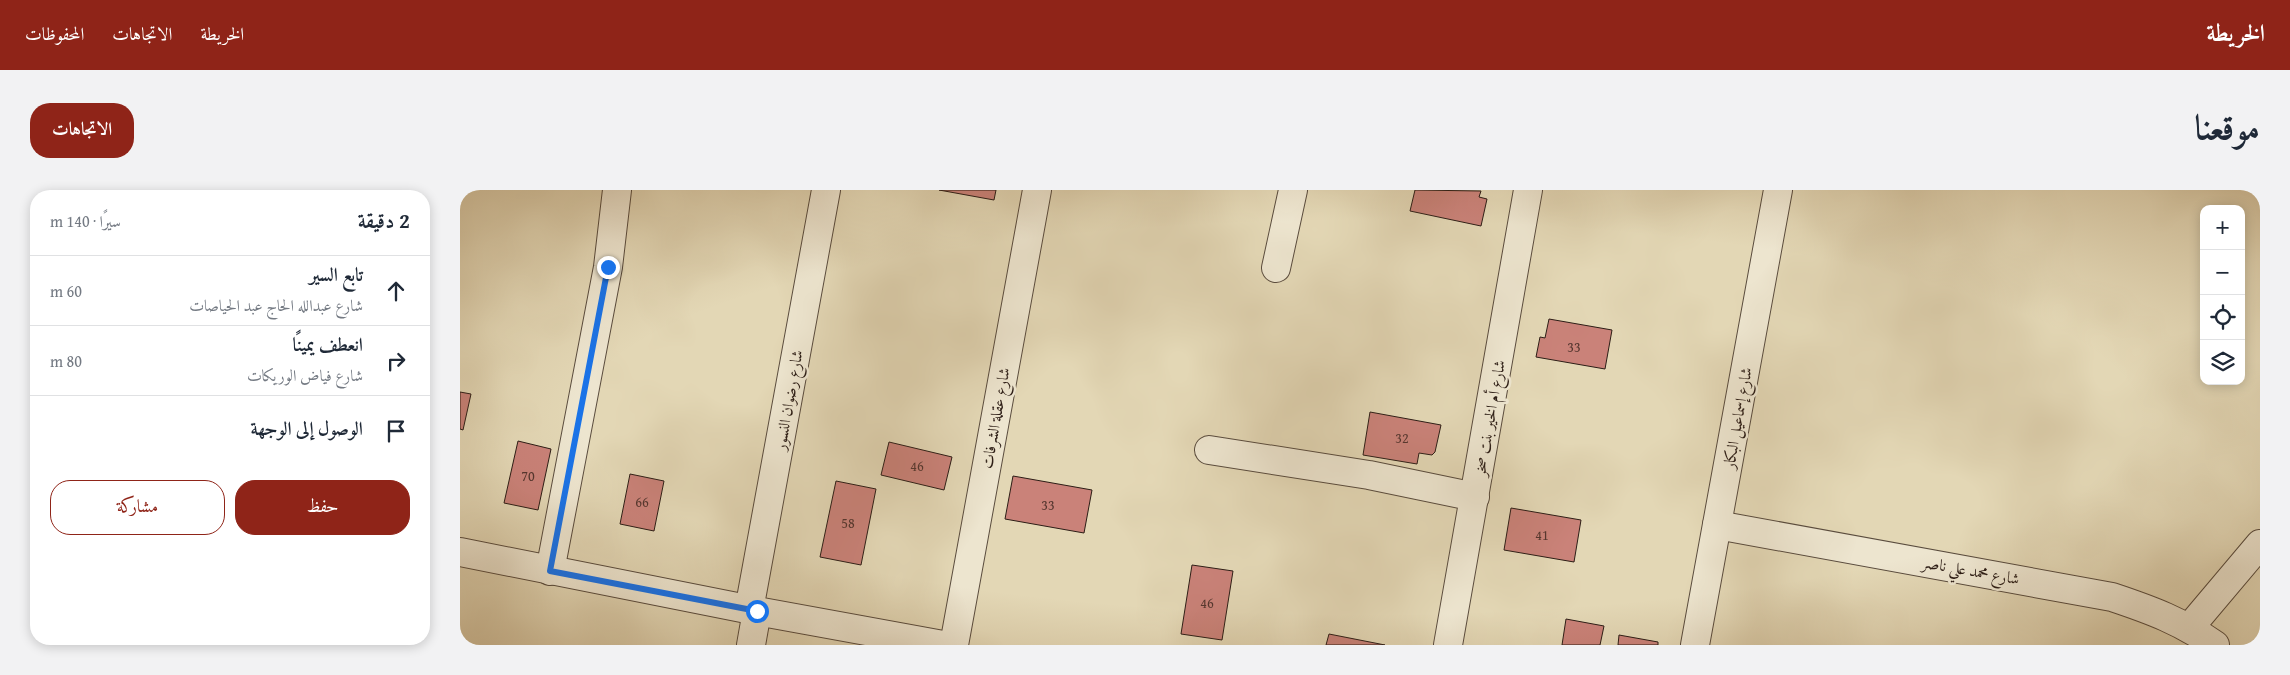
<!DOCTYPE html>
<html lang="ar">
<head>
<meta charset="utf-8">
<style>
	body { margin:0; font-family:"Gentium Book Plus",Amiri,serif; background:#f2f2f3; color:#1f2937; direction:rtl }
	.controls { position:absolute; right:15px; top:15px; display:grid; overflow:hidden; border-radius:10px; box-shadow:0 2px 12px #0003 }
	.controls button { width:45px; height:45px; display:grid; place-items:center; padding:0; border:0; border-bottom:1px solid #e0e1e3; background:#fff; color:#1f2937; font:25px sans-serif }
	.stop { position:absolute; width:15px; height:15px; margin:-11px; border:4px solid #1a73e8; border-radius:50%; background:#fff }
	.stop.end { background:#1a73e8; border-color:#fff; box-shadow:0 1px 5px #0008 }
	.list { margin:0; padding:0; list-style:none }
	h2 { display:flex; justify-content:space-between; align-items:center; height:65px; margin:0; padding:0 20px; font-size:21px }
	h2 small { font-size:16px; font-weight:400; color:#747a83 }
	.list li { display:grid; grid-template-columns:32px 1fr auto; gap:15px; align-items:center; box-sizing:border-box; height:70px; padding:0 20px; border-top:1px solid #e0e1e3 }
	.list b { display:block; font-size:19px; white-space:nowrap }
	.list p { margin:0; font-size:16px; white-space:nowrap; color:#747a83 }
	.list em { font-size:16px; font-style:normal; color:#747a83 }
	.actions { display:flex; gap:10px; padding:15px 20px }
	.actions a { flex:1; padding:11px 0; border:1px solid #8f2418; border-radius:20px; text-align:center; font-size:18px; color:#8f2418 }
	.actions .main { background:#8f2418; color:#fff }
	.icon { flex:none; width:28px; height:28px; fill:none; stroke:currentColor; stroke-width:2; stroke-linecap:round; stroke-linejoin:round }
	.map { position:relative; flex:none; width:1800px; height:455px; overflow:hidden; direction:ltr; border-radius:20px }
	header { display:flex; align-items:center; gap:30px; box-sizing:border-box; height:70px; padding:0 25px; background:#8f2418; color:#fff }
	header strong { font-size:24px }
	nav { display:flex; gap:28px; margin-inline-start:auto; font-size:18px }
	.intro { display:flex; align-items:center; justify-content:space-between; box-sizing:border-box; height:120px; padding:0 30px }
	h1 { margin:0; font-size:35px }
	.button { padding:12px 22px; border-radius:20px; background:#8f2418; color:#fff; font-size:18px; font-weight:700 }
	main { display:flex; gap:30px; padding:0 30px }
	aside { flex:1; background:#fff; border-radius:20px; box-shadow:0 2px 12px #0003 }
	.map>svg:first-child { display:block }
	.building { fill:#ca8279; stroke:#2c1d16 }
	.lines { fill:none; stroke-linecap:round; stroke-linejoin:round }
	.street-casing { stroke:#5a4c3e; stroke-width:30 }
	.street { stroke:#ede5cf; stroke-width:28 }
	.route { stroke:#1a73e8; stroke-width:6 }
	.labels { text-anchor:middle; stroke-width:5; stroke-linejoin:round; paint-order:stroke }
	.number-label { font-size:14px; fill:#54362f }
	.street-label { font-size:16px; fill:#2c1d16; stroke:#ede5cf }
</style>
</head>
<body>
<header>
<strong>الخريطة</strong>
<nav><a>الخريطة</a><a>الاتجاهات</a><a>المحفوظات</a></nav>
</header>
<div class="intro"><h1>موقعنا</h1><a class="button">الاتجاهات</a></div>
<main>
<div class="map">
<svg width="1800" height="455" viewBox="0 0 1800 455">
	<rect width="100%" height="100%" fill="#e3d7b5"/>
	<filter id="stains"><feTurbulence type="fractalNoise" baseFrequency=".004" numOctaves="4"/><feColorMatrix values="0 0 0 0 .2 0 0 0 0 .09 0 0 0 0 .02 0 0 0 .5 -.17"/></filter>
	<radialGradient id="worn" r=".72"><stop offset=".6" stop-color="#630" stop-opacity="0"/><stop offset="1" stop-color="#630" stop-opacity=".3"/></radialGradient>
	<g class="building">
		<polygon points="479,0 536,0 534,10"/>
		<polygon points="955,0 1021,1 1019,7 1027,9 1021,36 950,21"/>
		<polygon points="1089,129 1152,140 1145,179 1076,167 1080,147 1085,148"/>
		<polygon points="0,202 11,204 3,240 0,239"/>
		<polygon points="910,222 981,235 975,262 972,265 959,263 957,274 903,265"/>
		<polygon points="58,251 91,259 78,320 44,313"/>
		<polygon points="429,252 492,267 484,300 421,285"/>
		<polygon points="170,284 204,291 194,341 160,334"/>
		<polygon points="553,286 632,300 624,343 545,329"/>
		<polygon points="376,291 416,299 401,375 360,367"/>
		<polygon points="1051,318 1121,330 1114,372 1044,360"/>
		<polygon points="732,375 773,381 762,450 721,444"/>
		<polygon points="1106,429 1144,436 1140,455 1102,455"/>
		<polygon points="869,444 925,455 866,455"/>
		<polygon points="1159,445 1198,452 1198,455 1158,455"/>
	</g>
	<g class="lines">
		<g class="street-casing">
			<g id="street">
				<polyline points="816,78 833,0"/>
				<polyline points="749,260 909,285 1015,307"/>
				<path d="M1257,335L1652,407C1691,420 1721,431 1755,455"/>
				<polyline points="0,362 297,421 483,455"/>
				<polyline points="90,381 148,77 157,0"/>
				<polyline points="289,420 366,0"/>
				<polyline points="1730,437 1800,354"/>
				<polyline points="291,455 297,421"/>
				<polyline points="494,455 577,0"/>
				<polyline points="988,455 1068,0"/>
				<polyline points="1235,455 1318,0"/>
			</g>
		</g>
		<use href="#street" class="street"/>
	</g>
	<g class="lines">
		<polyline class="route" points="148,77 90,381 297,421"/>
	</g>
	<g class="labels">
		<g class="number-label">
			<text x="1114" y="162">33</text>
			<text x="942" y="253">32</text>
			<text x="457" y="281">46</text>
			<text x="68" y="291">70</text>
			<text x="182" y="317">66</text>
			<text x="588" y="320">33</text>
			<text x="388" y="338">58</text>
			<text x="1082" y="350">41</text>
			<text x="747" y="418">46</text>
		</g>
		<g class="street-label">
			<text transform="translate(328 210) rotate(-80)" y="6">شارع رضوان النسور</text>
			<text transform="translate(535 228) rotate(-80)" y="6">شارع عقلة الشرفات</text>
			<text transform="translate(1029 228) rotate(-80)" y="6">شارع أم الخير بنت صخر</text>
			<text transform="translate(1277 228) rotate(-80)" y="6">شارع إسماعيل البكار</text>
			<text transform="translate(1511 380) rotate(10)" y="6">شارع محمد علي ناصر</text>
		</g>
	</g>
	<rect width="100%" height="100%" filter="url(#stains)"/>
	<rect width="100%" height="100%" fill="url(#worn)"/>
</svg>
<div class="controls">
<button>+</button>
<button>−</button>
<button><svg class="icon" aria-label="locate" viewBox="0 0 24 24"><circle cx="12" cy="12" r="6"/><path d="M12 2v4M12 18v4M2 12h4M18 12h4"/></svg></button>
<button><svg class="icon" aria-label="layers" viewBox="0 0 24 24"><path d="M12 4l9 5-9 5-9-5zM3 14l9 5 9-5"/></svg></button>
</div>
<div class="stop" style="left:297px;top:421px"></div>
<div class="stop end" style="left:148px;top:77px"></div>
</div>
<aside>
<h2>2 دقيقة<small>سيرًا · 140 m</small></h2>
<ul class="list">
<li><svg class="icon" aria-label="ahead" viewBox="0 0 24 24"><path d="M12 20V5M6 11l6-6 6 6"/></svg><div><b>تابع السير</b><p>شارع عبدالله الحاج عبد الحياصات</p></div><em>60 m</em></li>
<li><svg class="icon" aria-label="right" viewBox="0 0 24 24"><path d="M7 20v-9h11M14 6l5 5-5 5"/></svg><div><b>انعطف يمينًا</b><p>شارع فياض الوريكات</p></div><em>80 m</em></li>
<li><svg class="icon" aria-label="arrive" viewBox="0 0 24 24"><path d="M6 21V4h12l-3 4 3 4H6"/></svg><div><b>الوصول إلى الوجهة</b></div></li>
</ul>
<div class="actions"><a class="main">حفظ</a><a>مشاركة</a></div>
</aside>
</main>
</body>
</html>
